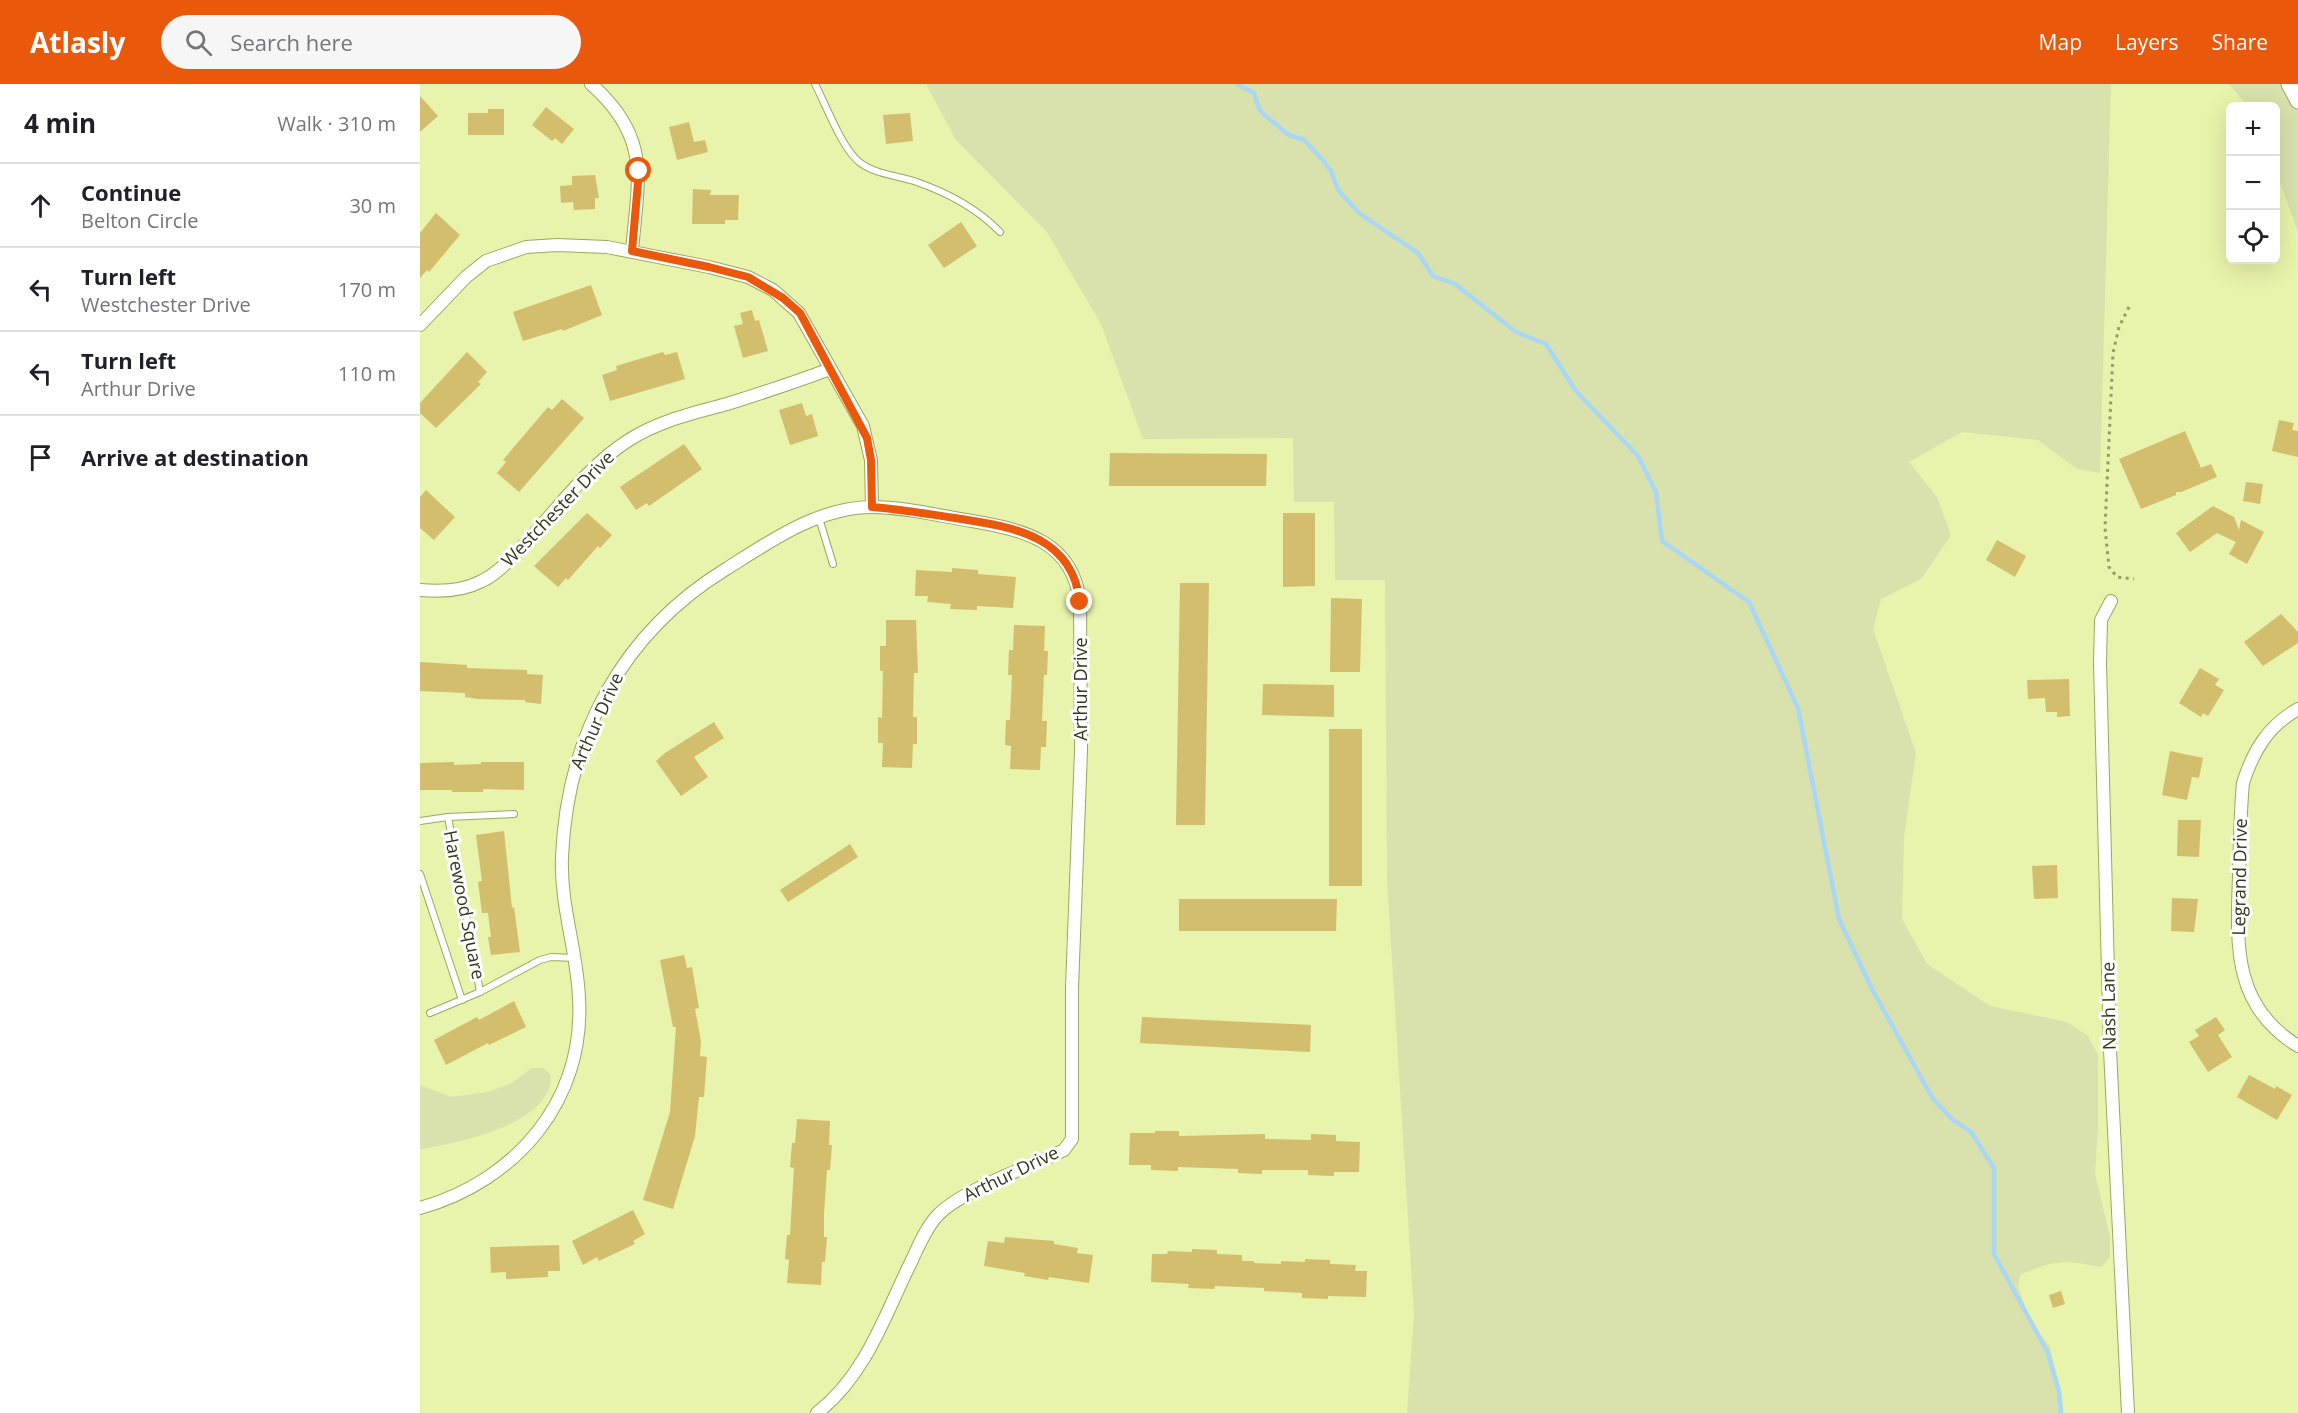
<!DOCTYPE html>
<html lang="en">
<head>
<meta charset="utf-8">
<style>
	body { margin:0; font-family:"Open Sans",sans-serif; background:#f6f6f6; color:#202124 }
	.controls { position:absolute; right:18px; top:18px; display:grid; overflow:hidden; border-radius:9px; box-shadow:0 6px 24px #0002 }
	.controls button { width:54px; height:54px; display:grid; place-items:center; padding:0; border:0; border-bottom:2px solid #e0e0e0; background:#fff; color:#202124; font:30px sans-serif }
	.stop { position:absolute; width:18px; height:18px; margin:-14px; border:4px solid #ea580c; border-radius:50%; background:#fff }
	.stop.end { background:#ea580c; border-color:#fff; box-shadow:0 2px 6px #0008 }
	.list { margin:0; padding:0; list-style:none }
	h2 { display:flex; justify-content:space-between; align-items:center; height:78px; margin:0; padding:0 24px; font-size:26px }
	h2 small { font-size:20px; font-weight:400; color:#757577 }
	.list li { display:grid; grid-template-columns:39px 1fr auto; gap:18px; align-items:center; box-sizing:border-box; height:84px; padding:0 24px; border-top:2px solid #e0e0e0 }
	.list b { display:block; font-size:22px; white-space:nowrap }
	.list p { margin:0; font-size:20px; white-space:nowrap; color:#757577 }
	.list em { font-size:20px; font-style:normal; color:#757577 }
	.icon { flex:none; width:33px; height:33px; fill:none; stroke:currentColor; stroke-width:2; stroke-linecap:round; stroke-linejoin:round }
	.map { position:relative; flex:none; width:1878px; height:1329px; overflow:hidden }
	header { display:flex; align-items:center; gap:36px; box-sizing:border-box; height:84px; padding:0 30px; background:#ea580c; color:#fff }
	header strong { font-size:28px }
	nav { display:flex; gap:33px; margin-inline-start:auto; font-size:21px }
	.search { width:420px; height:54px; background:#f6f6f6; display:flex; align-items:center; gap:15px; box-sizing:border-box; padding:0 21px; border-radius:33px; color:#757577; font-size:22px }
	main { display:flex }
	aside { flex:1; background:#fff }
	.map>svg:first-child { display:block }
	.green { fill:#d9e1ad }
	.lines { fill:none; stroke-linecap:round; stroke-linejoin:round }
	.stream { stroke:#aad8f4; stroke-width:4.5 }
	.building { fill:#d3be6e }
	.service-casing { stroke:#9da661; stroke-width:8 }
	.minor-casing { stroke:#9da661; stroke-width:14 }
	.tertiary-casing { stroke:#9da661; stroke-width:17 }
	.path { stroke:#949b68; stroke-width:3; stroke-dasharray:3 4.5; stroke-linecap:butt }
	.service { stroke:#fff; stroke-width:6 }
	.minor { stroke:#fff; stroke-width:12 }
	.tertiary { stroke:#fff; stroke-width:15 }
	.route { stroke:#ea580c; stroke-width:8 }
	.labels { text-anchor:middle; stroke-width:6; stroke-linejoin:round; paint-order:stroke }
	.street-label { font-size:18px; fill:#34371b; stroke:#fff }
</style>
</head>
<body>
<header>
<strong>Atlasly</strong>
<div class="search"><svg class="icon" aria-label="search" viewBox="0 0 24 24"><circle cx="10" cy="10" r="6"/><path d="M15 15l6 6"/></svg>Search here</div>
<nav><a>Map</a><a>Layers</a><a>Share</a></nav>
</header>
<main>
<aside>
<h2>4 min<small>Walk · 310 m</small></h2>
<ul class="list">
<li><svg class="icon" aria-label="ahead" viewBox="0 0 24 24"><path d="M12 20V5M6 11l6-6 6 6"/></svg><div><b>Continue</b><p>Belton Circle</p></div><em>30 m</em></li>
<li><svg class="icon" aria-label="left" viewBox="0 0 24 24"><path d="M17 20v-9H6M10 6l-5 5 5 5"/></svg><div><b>Turn left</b><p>Westchester Drive</p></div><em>170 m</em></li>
<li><svg class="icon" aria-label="left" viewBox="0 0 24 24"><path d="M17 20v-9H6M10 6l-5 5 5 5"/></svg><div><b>Turn left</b><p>Arthur Drive</p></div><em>110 m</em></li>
<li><svg class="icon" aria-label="arrive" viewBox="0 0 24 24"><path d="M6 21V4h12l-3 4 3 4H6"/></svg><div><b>Arrive at destination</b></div></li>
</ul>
</aside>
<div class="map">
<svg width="1878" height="1329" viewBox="0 0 1878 1329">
	<rect width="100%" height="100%" fill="#e8f3ab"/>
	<g class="green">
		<path d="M506,0H1691L1680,389L1657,385L1618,356L1542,348L1489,378L1517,413L1531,451L1501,495L1461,515L1453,545L1496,669L1484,753L1482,835L1507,880L1570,922L1647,938L1668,952L1678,971V1042L1675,1090L1690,1152V1173L1681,1183C1643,1176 1636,1175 1600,1191L1598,1203L1609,1234L1630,1263L1643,1324V1329H987L994,1231L967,795L965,496H915L914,418H874L873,354L723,355L681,240L627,148L536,56Z"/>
		<polygon points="1809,0 1878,0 1878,148 1856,88 1856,22 1827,22"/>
		<path d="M111,984H124L131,992C131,1041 37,1059 0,1065V1001L31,1013L68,1008L92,999Z"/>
	</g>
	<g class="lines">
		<polyline class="stream" points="817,0 834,9 839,25 847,33 869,51 884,56 901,74 911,87 918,106 939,129 998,169 1013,192 1035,200 1096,248 1126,260 1155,306 1218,372 1236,408 1242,457 1329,518 1378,624 1419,835 1452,905 1513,1015 1533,1036 1551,1048 1574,1084 1574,1170 1628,1269 1639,1307 1641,1329"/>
	</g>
	<g class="building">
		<polygon points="0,12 18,32 0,48"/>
		<polygon points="126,23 154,45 142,60 135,54 132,57 112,41"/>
		<polygon points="68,25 84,25 84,51 48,51 48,29 68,29"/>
		<polygon points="490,29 493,57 466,60 463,31"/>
		<polygon points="269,38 274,58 285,56 288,68 257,76 249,43"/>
		<polygon points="175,91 179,114 175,114 175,125 154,126 153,118 141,119 140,102 152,101 152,92"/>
		<polygon points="273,105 291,106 290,111 319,111 318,136 305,136 305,140 272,140"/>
		<polygon points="16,129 40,151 9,188 7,186 0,194 0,149"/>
		<polygon points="541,138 557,162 524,184 508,161"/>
		<polygon points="171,201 182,231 143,247 142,245 103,257 93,228"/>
		<polygon points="332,226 335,237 339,236 348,267 323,274 314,242 323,240 320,229"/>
		<polygon points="47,268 67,288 58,298 61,300 16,344 0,329 0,319"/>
		<polygon points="243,268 245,271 257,268 265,295 190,317 182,291 197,286 196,282"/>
		<polygon points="142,315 164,334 99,408 77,389 86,378 83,376 128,323 132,326"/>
		<polygon points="382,319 386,332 392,330 398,352 370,361 359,326"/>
		<polygon points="1859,336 1874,339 1872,346 1878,347 1878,373 1852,367"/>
		<polygon points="1765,347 1781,384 1791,380 1797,393 1761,408 1756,408 1756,411 1721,425 1699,375"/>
		<polygon points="264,360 282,385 229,422 227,419 216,426 200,403"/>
		<polygon points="690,369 847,370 846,402 689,402"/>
		<polygon points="1826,398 1843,400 1840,420 1823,417"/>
		<polygon points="6,406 35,433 14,456 0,444 0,413"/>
		<polygon points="1793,422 1814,433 1819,446 1821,436 1844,448 1827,480 1809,470 1816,458 1797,449 1770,468 1756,449"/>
		<polygon points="167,429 192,451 180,464 178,462 148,496 146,494 138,503 114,482"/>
		<polygon points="863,429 895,429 895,502 863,503"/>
		<polygon points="1577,456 1606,472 1595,493 1566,476"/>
		<polygon points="532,484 558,486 558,490 596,493 593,524 557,522 557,526 530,525 531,520 507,518 508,512 495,512 496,486 532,488"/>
		<polygon points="760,499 789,499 785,741 756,741"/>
		<polygon points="911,514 942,515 940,588 910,588"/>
		<polygon points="1861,530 1878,548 1878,559 1843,582 1824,558"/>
		<polygon points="466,536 496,536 498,589 494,589 493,633 497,633 497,660 493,660 492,684 462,683 463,659 458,659 458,633 462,634 463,587 460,587 460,562 466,562"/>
		<polygon points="594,541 625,542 624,567 628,567 627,591 624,591 622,637 627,637 626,663 621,663 620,686 590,685 591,662 585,661 586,636 590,636 592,591 588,591 589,566 593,566"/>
		<polygon points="0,578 47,581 47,584 107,586 107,590 123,591 121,620 105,618 105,616 58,615 45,613 45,609 0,607"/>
		<polygon points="1780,584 1799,595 1795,601 1804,606 1788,632 1783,629 1781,633 1759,619"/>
		<polygon points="1649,595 1650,632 1637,633 1637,628 1626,628 1625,614 1608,615 1607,596"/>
		<polygon points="843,600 914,601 914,633 842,631"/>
		<polygon points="294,638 304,654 274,673 288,693 261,712 236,677 245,669"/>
		<rect x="909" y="645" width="33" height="157"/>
		<polygon points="1750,667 1783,674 1779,694 1772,693 1767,716 1742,711"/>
		<polygon points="34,678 34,681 61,680 61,678 104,678 104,706 63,705 63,708 32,708 32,706 0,706 0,679"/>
		<polygon points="1758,736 1781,736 1779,773 1757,772"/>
		<polygon points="84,747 92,824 94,823 100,868 71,871 68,853 71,853 68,829 62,829 58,798 62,797 56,751"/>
		<polygon points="430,760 438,773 368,818 360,806"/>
		<polygon points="1637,781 1638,814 1614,815 1612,782"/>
		<polygon points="1752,814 1778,815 1774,848 1751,847"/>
		<polygon points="759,815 917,815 916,847 759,847"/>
		<polygon points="264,871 267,884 272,883 279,924 275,925 281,957 280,972 287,973 284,1013 279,1013 275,1052 253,1125 223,1116 250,1028 256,943 253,943 240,876"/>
		<polygon points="94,917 106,943 69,961 68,959 26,981 14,956 57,933 59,936"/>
		<polygon points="722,933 891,941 890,968 720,959"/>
		<polygon points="1796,933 1805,946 1798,951 1812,973 1788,988 1769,958 1779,952 1775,946"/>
		<polygon points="1829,991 1855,1005 1856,1002 1872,1011 1857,1036 1817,1013"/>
		<polygon points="377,1035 410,1037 409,1061 412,1061 410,1086 407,1086 404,1130 404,1153 407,1153 405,1178 402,1178 401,1201 367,1199 369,1176 365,1175 367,1151 370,1151 374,1084 370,1083 372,1059 375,1059"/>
		<polygon points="735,1047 759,1047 759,1052 845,1050 845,1055 891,1056 891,1050 916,1051 916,1057 940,1058 939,1088 914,1088 914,1092 888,1091 888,1086 842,1086 842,1090 818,1089 818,1085 758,1083 758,1087 731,1086 731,1081 709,1081 710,1049 735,1049"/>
		<polygon points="213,1126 225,1150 213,1157 215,1160 179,1177 177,1173 163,1181 152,1157"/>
		<polygon points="585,1153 634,1157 634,1160 658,1164 657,1169 673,1171 669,1199 629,1193 628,1196 604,1192 605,1189 564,1182 568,1157 584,1159"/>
		<polygon points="139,1161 140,1187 128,1187 128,1193 86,1195 86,1188 71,1189 70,1163"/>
		<polygon points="772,1165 797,1166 797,1170 822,1171 822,1177 834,1177 834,1179 861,1180 861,1177 885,1178 885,1175 910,1176 910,1180 936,1181 935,1187 947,1187 946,1213 908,1212 908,1215 882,1214 882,1209 844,1207 844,1204 795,1202 794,1205 768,1204 769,1200 731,1198 732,1170 747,1170 748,1167 772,1168"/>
		<polygon points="1641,1207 1645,1220 1633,1224 1629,1211"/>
	</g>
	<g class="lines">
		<g class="service-casing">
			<g id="service">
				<path d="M395,0C406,21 421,62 438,77C453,90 475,91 494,97C526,108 556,123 580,148"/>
				<polyline points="399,434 413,480"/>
				<polyline points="28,733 60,908"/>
				<polyline points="0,737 28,733 94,730"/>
				<polyline points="0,790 42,916"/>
				<polyline points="10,929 60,908 120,876 131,873 154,874"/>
			</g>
		</g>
		<g class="minor-casing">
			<g id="minor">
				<path d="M171,0C232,54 218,95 212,167"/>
				<polyline points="0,241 46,193 66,177 106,163 137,161 187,163 289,183 328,193 353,206 379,229 443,342 451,376 452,423"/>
				<path d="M0,506C21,508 43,507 62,497C77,490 88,477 100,465C135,429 166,383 209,356C238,337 274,329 307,320C342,309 376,298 410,285"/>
				<polyline points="1691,517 1681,536 1680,579 1690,966 1708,1329"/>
				<path d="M1878,625C1848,642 1833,667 1823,699C1820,730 1820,760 1819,791C1817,858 1811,921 1878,962"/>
				<path d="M0,1124C96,1097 165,1017 159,914C157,866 140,821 142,773C147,652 202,549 306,485C349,458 398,423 452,423C485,423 519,432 552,437C604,446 653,457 660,518L661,666L652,904V1055L644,1066L638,1069C606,1084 540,1107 517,1132C506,1144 499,1161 492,1176C465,1230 447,1290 397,1329"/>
			</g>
		</g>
		<g class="tertiary-casing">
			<polyline id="tertiary" points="1869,0 1878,17"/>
		</g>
		<polyline class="path" points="1709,223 1699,243 1693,269 1685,444 1689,483 1697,493 1714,495"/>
		<use href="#service" class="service"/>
		<use href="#minor" class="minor"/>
		<use href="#tertiary" class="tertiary"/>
	</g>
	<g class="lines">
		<path class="route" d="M219,87L212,167L289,183L328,193L363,214L380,229L386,240L447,354L451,376L452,423C480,425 507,430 535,434C591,443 652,450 660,518"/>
	</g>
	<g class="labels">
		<g class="street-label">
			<text transform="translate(138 425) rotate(-46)" y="6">Westchester Drive</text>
			<text transform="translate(661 605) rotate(-90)" y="6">Arthur Drive</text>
			<text transform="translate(177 637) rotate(-66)" y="6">Arthur Drive</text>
			<text transform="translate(1820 793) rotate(-89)" y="6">Legrand Drive</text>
			<text transform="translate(44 821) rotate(79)" y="6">Harewood Square</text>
			<text transform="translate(1689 922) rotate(-91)" y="6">Nash Lane</text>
			<text transform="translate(591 1090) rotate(-26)" y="6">Arthur Drive</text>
		</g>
	</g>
</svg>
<div class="controls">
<button>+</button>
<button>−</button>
<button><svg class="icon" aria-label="locate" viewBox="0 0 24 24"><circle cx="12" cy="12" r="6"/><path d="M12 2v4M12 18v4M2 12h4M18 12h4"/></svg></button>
</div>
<div class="stop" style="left:219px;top:87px"></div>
<div class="stop end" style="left:660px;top:518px"></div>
</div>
</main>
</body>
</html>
